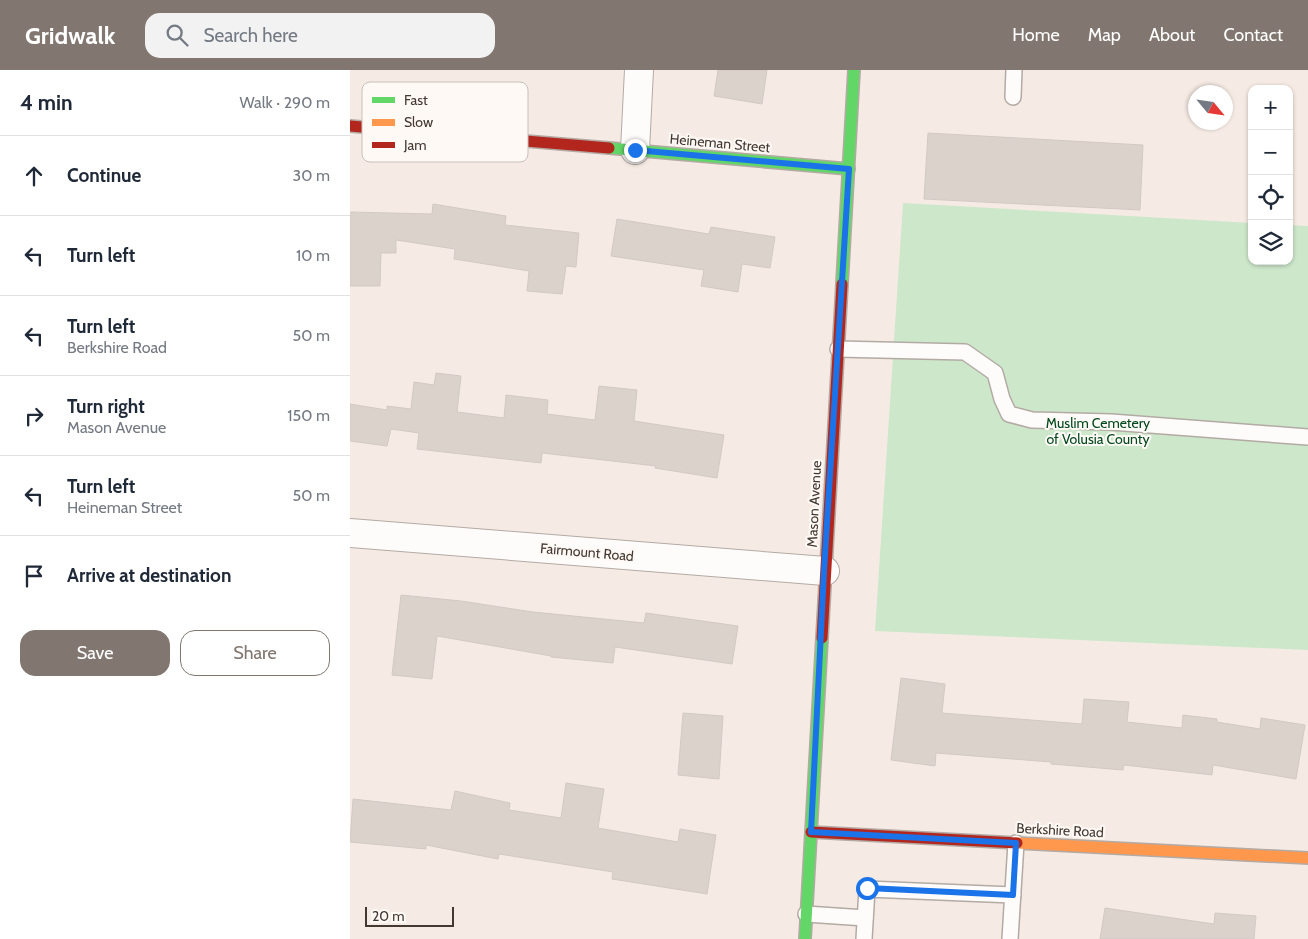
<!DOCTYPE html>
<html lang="en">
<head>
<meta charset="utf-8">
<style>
	body { margin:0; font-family:Cabin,sans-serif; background:#f2f2f3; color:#1f2937 }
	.controls { position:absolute; right:15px; top:15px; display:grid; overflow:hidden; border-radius:10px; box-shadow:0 1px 4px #0004 }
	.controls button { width:45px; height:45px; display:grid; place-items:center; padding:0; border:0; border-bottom:1px solid #e0e1e3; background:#fff; color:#1f2937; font:25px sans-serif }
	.compass { position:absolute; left:838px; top:15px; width:45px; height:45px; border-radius:50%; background:#fff; box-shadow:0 1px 4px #0004; rotate:119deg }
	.scale { position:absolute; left:15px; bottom:12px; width:89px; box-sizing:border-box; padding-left:5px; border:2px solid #433832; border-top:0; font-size:14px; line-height:18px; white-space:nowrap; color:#433832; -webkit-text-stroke:4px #fff9f6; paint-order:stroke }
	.stop { position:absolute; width:15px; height:15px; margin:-11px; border:4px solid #1a73e8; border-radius:50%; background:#fff }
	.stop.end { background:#1a73e8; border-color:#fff; box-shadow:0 1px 5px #0008 }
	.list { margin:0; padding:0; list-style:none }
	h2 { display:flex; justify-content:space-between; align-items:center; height:65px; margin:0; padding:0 20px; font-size:21px }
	h2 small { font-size:16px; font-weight:400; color:#747a83 }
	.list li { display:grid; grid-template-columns:32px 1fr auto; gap:15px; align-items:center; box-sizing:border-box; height:80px; padding:0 20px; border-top:1px solid #e0e1e3 }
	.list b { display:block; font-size:19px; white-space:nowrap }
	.list p { margin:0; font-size:16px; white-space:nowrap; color:#747a83 }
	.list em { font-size:16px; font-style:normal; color:#747a83 }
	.actions { display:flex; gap:10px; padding:15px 20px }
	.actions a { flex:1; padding:11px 0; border:1px solid #827770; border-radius:15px; text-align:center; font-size:18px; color:#827770 }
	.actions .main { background:#827770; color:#fff }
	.icon { flex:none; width:28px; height:28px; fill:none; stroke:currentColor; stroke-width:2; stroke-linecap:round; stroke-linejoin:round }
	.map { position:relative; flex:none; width:958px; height:869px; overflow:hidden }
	header { display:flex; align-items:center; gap:30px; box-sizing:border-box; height:70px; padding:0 25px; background:#827770; color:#fff }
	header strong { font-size:24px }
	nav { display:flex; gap:28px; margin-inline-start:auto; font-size:18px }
	.search { width:350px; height:45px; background:#f2f2f3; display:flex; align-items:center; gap:12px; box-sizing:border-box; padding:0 18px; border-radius:15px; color:#747a83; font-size:19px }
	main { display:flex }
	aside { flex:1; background:#fff }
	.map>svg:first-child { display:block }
	.green { fill:#cde7cb }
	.building { fill:#dcd2cc; stroke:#d3c9c4 }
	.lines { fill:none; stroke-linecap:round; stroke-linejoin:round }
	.lane-casing { stroke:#b3aaa4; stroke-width:18 }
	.street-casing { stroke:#b3aaa4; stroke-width:30 }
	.fast-casing { stroke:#b3aaa4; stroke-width:14 }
	.slow-casing { stroke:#b3aaa4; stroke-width:14 }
	.jam-casing { stroke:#b3aaa4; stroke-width:14 }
	.lane { stroke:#fefcfb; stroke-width:15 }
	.street { stroke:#fefcfb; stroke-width:28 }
	.fast { stroke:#63d668; stroke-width:11 }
	.slow { stroke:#ff974d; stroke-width:11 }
	.jam { stroke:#b3261e; stroke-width:11 }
	.route { stroke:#1a73e8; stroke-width:6 }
	.labels { text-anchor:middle; stroke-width:4; stroke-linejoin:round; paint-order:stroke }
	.street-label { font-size:14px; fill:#433832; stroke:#fff9f6 }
	.park-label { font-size:14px; fill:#00481e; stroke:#fff9f6 }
	.key { fill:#fff9f6; stroke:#c7bfbb; stroke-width:1 }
	.key-label { font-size:14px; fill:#433832 }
</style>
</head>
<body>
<header>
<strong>Gridwalk</strong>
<div class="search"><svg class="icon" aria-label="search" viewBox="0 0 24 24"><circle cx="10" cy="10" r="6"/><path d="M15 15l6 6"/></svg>Search here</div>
<nav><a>Home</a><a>Map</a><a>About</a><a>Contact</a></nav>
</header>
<main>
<aside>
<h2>4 min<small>Walk · 290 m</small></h2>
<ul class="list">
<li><svg class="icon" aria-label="ahead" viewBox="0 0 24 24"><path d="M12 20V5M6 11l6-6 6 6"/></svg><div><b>Continue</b></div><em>30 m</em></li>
<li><svg class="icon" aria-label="left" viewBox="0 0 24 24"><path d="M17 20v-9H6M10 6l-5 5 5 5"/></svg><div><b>Turn left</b></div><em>10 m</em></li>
<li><svg class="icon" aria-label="left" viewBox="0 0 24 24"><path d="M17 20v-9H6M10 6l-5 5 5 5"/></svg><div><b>Turn left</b><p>Berkshire Road</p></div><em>50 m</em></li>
<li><svg class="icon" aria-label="right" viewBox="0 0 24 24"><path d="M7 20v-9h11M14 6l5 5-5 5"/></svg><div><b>Turn right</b><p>Mason Avenue</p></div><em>150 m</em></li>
<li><svg class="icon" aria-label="left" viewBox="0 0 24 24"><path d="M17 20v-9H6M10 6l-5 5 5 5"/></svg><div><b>Turn left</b><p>Heineman Street</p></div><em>50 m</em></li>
<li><svg class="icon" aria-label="arrive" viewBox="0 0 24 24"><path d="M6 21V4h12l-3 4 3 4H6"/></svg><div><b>Arrive at destination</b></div></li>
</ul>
<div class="actions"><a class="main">Save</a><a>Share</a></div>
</aside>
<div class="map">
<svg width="958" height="869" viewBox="0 0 958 869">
	<rect width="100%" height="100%" fill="#f6ebe4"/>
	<polygon class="green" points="553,133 902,153 902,191 939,191 939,155 958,156 958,580 525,561"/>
	<g class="building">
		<polygon points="368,0 417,0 412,34 364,26"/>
		<polygon points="578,63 793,75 790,140 574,129"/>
		<polygon points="83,134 156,146 155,155 229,163 226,197 216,196 212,224 177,221 179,201 104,189 105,179 46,170 46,183 31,183 30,216 0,216 0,142 82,144"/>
		<polygon points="267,149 359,164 361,157 425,167 420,198 392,194 388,222 351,216 354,200 261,186"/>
		<polygon points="86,303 111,306 107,342 154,348 156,325 198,330 197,344 245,350 249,316 287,320 284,351 374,365 367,408 305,398 306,396 192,383 191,393 67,379 69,363 41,359 37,376 0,371 0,334 37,340 37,336 61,339 64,312 84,315"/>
		<polygon points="51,525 111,531 183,542 294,553 296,543 388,556 382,594 265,577 263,593 201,587 201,586 87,566 82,609 42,605"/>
		<polygon points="551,608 595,614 592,643 732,654 734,629 779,632 777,652 832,658 833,645 867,649 867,652 910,659 911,648 955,655 946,709 863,695 862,705 774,695 773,700 701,694 701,692 586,683 585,696 541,690"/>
		<polygon points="333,643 373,646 369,709 328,705"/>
		<polygon points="216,713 254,719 248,758 328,772 330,759 366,765 357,824 262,809 263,802 149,784 148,789 76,775 76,779 0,772 3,729 101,740 105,721 160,733 159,740 211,748"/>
		<polygon points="755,838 864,854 865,843 906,846 904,869 750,869"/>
	</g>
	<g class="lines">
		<g class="lane-casing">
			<g id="lane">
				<polyline points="663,27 664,0"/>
				<polyline points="488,279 615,282 645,303 652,329 659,344 682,350 761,352 958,367"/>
				<polyline points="456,844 515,848"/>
				<polyline points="514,869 517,819 663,825"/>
				<polyline points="660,869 666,773"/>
			</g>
		</g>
		<g class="street-casing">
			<g id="street">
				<polyline points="285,80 289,0"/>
				<polyline points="0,463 475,501"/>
			</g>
		</g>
		<g class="fast-casing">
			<g id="fast">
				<polyline points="259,78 499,99"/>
				<polyline points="492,214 504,0"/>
				<polyline points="455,869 472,568"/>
			</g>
		</g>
		<g class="slow-casing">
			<polyline id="slow" points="667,773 958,788"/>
		</g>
		<g class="jam-casing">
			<g id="jam">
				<polyline points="0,56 259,78"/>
				<polyline points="472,568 492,214"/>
				<polyline points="461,762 667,773"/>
			</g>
		</g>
		<use href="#lane" class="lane"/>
		<use href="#street" class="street"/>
		<use href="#fast" class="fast"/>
		<use href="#slow" class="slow"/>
		<use href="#jam" class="jam"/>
	</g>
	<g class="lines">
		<polyline class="route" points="285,80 499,99 474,501 461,762 666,773 663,825 517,818"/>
	</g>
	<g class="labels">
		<g class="street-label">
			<text transform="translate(370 73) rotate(5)" y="5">Heineman Street</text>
			<text transform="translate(464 434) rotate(-87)" y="5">Mason Avenue</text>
			<text transform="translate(237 482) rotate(5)" y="5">Fairmount Road</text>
			<text transform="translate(710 760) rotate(3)" y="5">Berkshire Road</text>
		</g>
		<g class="park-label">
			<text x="748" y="358">Muslim Cemetery<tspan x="748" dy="16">of Volusia County</tspan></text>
		</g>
	</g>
	<rect x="12" y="12" width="166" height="80" rx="8" class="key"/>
	<rect x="22" y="27" width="23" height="6" fill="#63d668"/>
	<rect x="22" y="49" width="23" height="7" fill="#ff974d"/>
	<rect x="22" y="72" width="23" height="6" fill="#b3261e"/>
	<g class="key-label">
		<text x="54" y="35">Fast</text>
		<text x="54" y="57">Slow</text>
		<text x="54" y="80">Jam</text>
	</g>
</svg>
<div class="controls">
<button>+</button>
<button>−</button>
<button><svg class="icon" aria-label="locate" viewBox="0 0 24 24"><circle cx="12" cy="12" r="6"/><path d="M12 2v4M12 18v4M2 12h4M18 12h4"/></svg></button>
<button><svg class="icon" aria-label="layers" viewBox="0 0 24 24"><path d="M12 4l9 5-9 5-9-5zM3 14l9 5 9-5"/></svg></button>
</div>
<svg class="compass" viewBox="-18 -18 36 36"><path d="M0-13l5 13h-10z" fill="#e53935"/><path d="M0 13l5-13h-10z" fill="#747a83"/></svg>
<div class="scale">20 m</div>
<div class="stop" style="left:517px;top:818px"></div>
<div class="stop end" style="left:285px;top:80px"></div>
</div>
</main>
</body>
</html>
